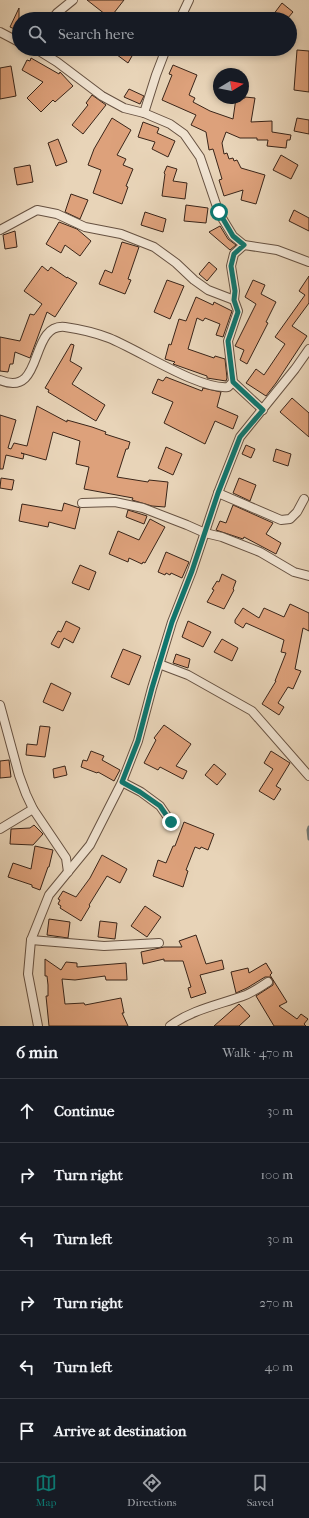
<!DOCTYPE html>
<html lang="en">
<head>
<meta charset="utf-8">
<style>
	body { margin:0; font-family:"IM FELL French Canon",serif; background:#242831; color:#f1f3f6 }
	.compass { position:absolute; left:213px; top:68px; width:36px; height:36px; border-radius:50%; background:#171b24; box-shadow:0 2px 6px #0003; rotate:80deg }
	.stop { position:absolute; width:12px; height:12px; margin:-9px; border:3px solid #0f766e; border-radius:50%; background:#fff }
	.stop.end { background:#0f766e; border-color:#fff; box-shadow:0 1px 4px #0008 }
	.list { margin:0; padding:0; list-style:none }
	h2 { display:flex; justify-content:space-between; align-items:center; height:52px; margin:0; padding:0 16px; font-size:17px }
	h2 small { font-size:13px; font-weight:400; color:#9ea1a6 }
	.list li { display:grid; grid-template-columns:26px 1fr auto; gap:12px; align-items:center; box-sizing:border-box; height:64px; padding:0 16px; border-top:1px solid #363941 }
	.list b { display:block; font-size:15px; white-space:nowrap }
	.list em { font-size:13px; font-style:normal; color:#9ea1a6 }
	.icon { flex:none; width:22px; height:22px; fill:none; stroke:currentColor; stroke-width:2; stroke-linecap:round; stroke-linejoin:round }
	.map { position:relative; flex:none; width:309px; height:1026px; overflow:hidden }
	.search { position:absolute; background:#171b24; box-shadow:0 2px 6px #0003; left:12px; right:12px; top:12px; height:44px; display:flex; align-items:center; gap:10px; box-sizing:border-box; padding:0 14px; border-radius:22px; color:#9ea1a6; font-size:15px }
	.sheet { height:436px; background:#171b24 }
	nav { display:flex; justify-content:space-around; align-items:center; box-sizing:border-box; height:56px; border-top:1px solid #363941; background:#171b24; font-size:11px; color:#9ea1a6 }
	nav a { display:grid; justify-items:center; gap:2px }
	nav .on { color:#0f766e }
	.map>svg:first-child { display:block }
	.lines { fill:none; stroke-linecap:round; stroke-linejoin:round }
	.stream { stroke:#747c79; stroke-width:3 }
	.building { fill:#dda17b; stroke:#3a2519 }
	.minor-casing { stroke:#665141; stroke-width:10 }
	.minor { stroke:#f0e3d1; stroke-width:8 }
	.route { stroke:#0f766e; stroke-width:5 }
</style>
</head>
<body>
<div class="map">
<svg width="309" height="1026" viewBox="0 0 309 1026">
	<rect width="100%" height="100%" fill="#e8d4b8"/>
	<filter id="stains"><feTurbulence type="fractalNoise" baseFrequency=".005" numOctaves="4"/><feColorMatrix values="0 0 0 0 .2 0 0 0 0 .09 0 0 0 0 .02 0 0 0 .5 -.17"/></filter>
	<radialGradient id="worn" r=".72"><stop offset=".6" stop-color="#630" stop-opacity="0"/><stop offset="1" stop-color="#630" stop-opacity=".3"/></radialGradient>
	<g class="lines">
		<polyline class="stream" points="309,827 308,830 309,839"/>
	</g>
	<g class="building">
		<polygon points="87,0 124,0 110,18"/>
		<polygon points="282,3 293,12 287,19 270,19"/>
		<polygon points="19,8 19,31 10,27"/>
		<polygon points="109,49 136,49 128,63"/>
		<polygon points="297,50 309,51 309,92 294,90"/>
		<polygon points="31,58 59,74 60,72 73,86 55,102 53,100 41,112 27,98 43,82 22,70 27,60 30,61"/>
		<polygon points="173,65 197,75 189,95 195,98 193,102 210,111 233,119 236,98 245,98 245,97 255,98 251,122 272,121 272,132 291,135 290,140 287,140 286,148 267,146 268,140 257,140 257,138 240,138 226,132 222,143 224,154 227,153 229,159 233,158 234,161 237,160 241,168 265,175 256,204 241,200 243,190 224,196 219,180 222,179 213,149 209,150 206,132 191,125 196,115 162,100 172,75 169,74"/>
		<polygon points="11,66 16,96 0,99 0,68"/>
		<polygon points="129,89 144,96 140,104 124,97"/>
		<polygon points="92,95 106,105 83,134 72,125 88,105 86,103"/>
		<polygon points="112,118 131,130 117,155 126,159 123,165 133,169 126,186 128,187 122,204 93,193 101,170 88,165 94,149"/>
		<polygon points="297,118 309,120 309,134 294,131"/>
		<polygon points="143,122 159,128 157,133 175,141 168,157 152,149 155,142 138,137"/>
		<polygon points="58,139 67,162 56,166 48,143"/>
		<polygon points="281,155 298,165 291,179 273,170"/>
		<polygon points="30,165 33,182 17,185 14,168"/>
		<polygon points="167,166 177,169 173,181 187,183 185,199 162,196 165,174 164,173"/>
		<polygon points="71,194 88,200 80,219 65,212"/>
		<polygon points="186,205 208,208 206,223 184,221"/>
		<polygon points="294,210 309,218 309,231 289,221"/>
		<polygon points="145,212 166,219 163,232 141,225"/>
		<polygon points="59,222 77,229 91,241 80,256 65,245 61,253 46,244"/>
		<polygon points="220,226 228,239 236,245 230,250 209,232"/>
		<polygon points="15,231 17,247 5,249 3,235"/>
		<polygon points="122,242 139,247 128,279 131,280 125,294 99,284 105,270 112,273"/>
		<polygon points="209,262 217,269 207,281 199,274"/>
		<polygon points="42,266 48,271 51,267 67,278 67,277 77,283 55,317 47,312 30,358 15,352 13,364 10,364 8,372 0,371 0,337 20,341 30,314 34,315 42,304 24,291"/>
		<polygon points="309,276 309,303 292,326 307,336 276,383 266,396 246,383 256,369 264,375 285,344 275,337 305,295 299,291"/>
		<polygon points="167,280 184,286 170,319 154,312"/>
		<polygon points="253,280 265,285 261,294 276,302 266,322 268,323 247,364 240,360 244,350 235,346 256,304 245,297"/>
		<polygon points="196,297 213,305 214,302 232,311 223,337 216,335 220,324 205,318 203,321 197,318 188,349 214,358 215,356 225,359 227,378 226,381 207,378 207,376 173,364 175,362 165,359 169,344 171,345 179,319 186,321"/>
		<polygon points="71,344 74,345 70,361 82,368 72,384 105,405 96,421 48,392 49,390 45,388"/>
		<polygon points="166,377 202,391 203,388 221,392 217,407 238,416 233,429 215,421 205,444 164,423 173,402 152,393 158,379 163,381"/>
		<polygon points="292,398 309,413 309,437 280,412"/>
		<polygon points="37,406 67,422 67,420 92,427 106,432 105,434 130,442 128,449 126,449 117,477 148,482 149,480 168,482 165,507 152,506 132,500 133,498 84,489 89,467 76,464 80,441 53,432 46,460 21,453 24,454 23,459 6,455 3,469 0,469 0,415 16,420 8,448 11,449 14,443 27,446"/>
		<polygon points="246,445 255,449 251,458 242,454"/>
		<polygon points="166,447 182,454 173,475 158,468"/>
		<polygon points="276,449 291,454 288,466 273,461"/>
		<polygon points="1,478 14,480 12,490 0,488"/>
		<polygon points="239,478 256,485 250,501 233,493"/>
		<polygon points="64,503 80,508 75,529 49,522 48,527 19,521 22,504 62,511"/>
		<polygon points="233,505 273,523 266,534 281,543 276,554 244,537 243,539 216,530 220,521 226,523"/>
		<polygon points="128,510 147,516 144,524 126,517"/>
		<polygon points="150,519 165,527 145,563 143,562 142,564 129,558 128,562 109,554 118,531 139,540"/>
		<polygon points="166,552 189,562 182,578 171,573 170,575 166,573 165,575 158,572"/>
		<polygon points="80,565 96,572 89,590 72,583"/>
		<polygon points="222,574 236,581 233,589 234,590 224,609 207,602 214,590 212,589 217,581 219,582"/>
		<polygon points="290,604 309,613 309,631 303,628 295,669 301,671 293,689 288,687 278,703 284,707 279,715 262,704 276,681 275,681 286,653 281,652 284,640 246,623 243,628 235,623 235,620 243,608 259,618 264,608 284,617"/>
		<polygon points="66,621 80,628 73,643 64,638 59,648 51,644 58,631 61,632"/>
		<polygon points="188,621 211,632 203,647 182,637"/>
		<polygon points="222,639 238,648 232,661 214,652"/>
		<polygon points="123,649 141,656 129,685 111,677"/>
		<polygon points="176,654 190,659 188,668 173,663"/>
		<polygon points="51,683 71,693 63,711 43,702"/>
		<polygon points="164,725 191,744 176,766 187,771 183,779 160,767 158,770 144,763 156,740 154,738"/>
		<polygon points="40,726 50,727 45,757 26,755 27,744 37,745"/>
		<polygon points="91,751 104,756 102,760 120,770 114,781 98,772 97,773 81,767 83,760 87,761"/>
		<polygon points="271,751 290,763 276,786 281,789 274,800 259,791 273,769 264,763"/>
		<polygon points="9,760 11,777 0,778 0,761"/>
		<polygon points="214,764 226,774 217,785 205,775"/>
		<polygon points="65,766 67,775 54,778 53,769"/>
		<polygon points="184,822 214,834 208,850 201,847 200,849 195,847 186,870 188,871 183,887 153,876 158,860 166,863 173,846 175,846"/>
		<polygon points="34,825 43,834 33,845 10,844 11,829 30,828"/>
		<polygon points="35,846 53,850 49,867 48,867 40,890 32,887 32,885 8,877 13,863 31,869"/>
		<polygon points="102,855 127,869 120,883 107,876 89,905 90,906 81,921 60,908 61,906 58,904 60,900 58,899 63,891 76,897 90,878"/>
		<polygon points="145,906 161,917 147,937 131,926"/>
		<polygon points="49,919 70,922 68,938 47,935"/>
		<polygon points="100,921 117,923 115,939 98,937"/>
		<polygon points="196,935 206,964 222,960 224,969 200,975 206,993 191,998 188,988 191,987 183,961 164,961 164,959 143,964 141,952 164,947 182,947 179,941"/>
		<polygon points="45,959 61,970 66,962 77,963 77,967 126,963 127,980 106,980 105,976 75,980 62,979 65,1004 84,1003 85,1005 121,998 124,1013 122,1013 128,1026 49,1026 46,996 48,996 48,985 47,976 45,976"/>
		<polygon points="266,963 272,973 270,975 287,1002 279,1006 297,1019 301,1014 308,1019 304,1024 306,1026 274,1026 256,996 273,985 273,981 270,977 265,977 247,988 236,993 231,972 248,968 249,973"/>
		<polygon points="239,1004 250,1016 239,1026 214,1026"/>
	</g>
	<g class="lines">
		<g class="minor-casing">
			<g id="minor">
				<polyline points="52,19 57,13 73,0"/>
				<polyline points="180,19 189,0"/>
				<polyline points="0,32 19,42"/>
				<polyline points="36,49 57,62 102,96 124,108 144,113 170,124 184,134 200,157 219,213 233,236 244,245 277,250 309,262"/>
				<polyline points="144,113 156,75 166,49"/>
				<polyline points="0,230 37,210 57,214 85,227 121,234 154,247 176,263 194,280 208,290 234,300"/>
				<polyline points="244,245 234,254 231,266 235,291 234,300 238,311 228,341 233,382 263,410"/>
				<path d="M0,380C45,399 28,323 65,327C79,329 96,333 109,338C139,350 199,390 228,387L233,382"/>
				<polyline points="218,493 281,520 290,519 297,512 304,499"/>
				<polyline points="82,503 115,502 143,508 187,525 205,533 222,537 260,552 294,572 309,576"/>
				<polyline points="159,664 188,675 252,711 309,776"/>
				<polyline points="0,705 19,775 26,794 33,809 66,858 68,872"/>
				<polyline points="122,782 141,792 160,806 171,822"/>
				<polyline points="0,829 33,809"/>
				<polyline points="31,940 104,946 159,943"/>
				<polyline points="38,1026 28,974 31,940 49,895 90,845 122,782 138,741 152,688 172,622 192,571 218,493 240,437 295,369 309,349"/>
				<path d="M170,1026C191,1010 218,1005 243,996C252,993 260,987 268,982"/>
			</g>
		</g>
		<use href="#minor" class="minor"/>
	</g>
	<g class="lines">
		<polyline class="route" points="171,822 160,806 140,792 122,782 138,741 152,688 172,622 192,571 218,493 240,437 263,410 233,382 228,341 238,312 234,300 235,291 231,266 234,254 244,245 233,236 219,212"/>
	</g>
	<rect width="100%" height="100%" filter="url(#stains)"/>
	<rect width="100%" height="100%" fill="url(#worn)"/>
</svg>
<svg class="compass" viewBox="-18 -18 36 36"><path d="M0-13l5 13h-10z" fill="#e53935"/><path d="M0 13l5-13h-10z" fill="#9ea1a6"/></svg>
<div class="stop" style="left:219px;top:212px"></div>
<div class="stop end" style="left:171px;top:822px"></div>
<div class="search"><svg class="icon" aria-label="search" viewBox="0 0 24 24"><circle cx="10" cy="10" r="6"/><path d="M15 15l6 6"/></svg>Search here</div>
</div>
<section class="sheet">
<h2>6 min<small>Walk · 470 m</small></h2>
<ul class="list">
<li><svg class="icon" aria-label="ahead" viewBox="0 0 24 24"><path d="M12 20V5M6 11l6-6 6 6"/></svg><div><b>Continue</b></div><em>30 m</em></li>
<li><svg class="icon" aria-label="right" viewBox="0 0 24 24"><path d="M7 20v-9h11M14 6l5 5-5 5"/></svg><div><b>Turn right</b></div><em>100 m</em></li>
<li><svg class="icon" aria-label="left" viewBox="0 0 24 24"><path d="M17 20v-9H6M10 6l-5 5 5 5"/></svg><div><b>Turn left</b></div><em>30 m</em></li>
<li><svg class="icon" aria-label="right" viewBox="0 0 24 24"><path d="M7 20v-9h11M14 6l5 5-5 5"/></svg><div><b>Turn right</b></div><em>270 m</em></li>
<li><svg class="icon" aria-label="left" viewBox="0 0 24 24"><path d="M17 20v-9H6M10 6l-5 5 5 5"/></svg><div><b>Turn left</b></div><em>40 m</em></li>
<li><svg class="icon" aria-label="arrive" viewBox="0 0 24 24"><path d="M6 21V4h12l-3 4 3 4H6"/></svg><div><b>Arrive at destination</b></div></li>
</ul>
</section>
<nav>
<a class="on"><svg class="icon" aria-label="map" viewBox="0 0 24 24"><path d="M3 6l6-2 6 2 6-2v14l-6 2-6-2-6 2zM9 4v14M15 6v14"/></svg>Map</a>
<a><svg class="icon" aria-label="directions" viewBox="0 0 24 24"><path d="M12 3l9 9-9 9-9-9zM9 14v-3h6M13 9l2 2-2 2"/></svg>Directions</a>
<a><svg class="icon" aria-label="saved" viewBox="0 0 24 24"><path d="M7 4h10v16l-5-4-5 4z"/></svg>Saved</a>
</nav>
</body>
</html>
